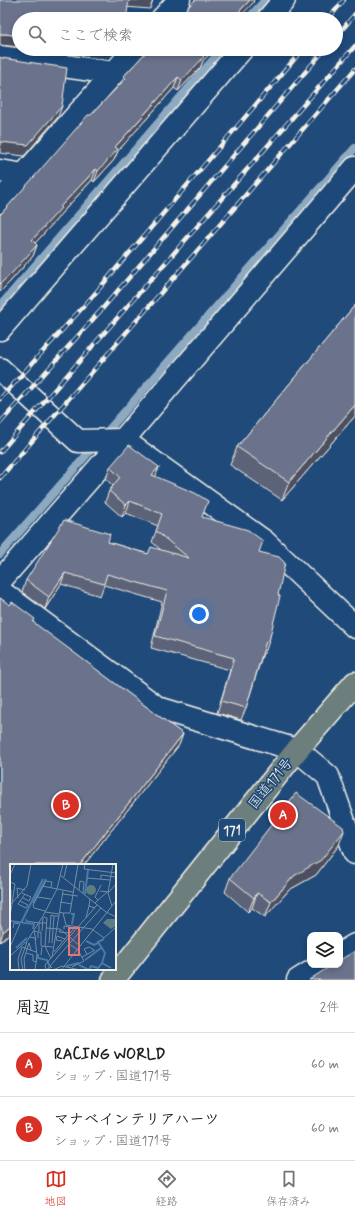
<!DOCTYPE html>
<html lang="ja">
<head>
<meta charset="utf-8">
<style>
	body { margin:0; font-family:Mynerve,"Klee One",sans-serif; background:#f6f6f6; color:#202124 }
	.controls { position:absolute; right:12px; bottom:12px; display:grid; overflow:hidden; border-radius:8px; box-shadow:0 2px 6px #0003 }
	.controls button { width:36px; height:36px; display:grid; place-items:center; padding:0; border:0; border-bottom:1px solid #e0e0e0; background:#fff; color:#202124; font:20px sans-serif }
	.you { position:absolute; left:199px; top:614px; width:14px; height:14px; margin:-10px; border:3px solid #fff; border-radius:50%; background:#1a73e8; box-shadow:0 0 0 6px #1a73e833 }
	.badge { display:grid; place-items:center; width:26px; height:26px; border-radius:50%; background:#d93025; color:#fff; font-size:13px; font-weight:700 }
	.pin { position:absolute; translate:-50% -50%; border:2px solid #fff; box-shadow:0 1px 4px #0006 }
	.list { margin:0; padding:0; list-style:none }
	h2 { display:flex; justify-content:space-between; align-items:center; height:52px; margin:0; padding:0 16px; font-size:17px }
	h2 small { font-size:13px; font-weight:400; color:#757577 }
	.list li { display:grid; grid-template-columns:26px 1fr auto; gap:12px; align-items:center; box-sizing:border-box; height:64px; padding:0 16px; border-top:1px solid #e0e0e0 }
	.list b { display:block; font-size:15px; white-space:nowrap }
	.list p { margin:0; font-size:13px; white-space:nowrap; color:#757577 }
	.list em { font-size:13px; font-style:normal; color:#757577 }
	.icon { flex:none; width:22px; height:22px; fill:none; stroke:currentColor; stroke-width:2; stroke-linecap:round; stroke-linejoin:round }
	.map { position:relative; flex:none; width:355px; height:980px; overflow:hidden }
	.search { position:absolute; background:#fff; box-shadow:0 2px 6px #0003; left:12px; right:12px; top:12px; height:44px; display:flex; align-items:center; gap:10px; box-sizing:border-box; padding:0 14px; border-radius:22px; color:#757577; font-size:15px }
	.sheet { height:180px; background:#fff }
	nav { display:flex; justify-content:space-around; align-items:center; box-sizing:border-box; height:56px; border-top:1px solid #e0e0e0; background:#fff; font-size:11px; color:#757577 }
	nav a { display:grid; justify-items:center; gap:2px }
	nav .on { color:#d93025 }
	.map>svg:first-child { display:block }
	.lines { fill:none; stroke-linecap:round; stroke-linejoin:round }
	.stream { stroke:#8eaac1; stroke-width:8 }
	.minor-casing { stroke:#f4f1e8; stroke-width:25 }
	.trunk-casing { stroke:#f4f1e8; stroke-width:25 }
	.minor { stroke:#1f4a7a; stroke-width:22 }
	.trunk { stroke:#6c7f7c; stroke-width:22 }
	.rail-casing { stroke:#f4f1e8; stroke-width:4.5 }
	.rail { stroke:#1f4a7a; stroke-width:3; stroke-dasharray:9; stroke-linecap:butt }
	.wall { fill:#5c6378; stroke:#f4f1e8 }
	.shaded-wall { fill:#4b5061; stroke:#f4f1e8 }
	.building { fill:#6b738b; stroke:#f4f1e8 }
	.labels { text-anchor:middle; stroke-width:3.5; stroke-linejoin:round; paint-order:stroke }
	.shield { fill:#1f4a7a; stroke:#b4bfc7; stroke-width:1 }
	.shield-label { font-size:13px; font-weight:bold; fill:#f4f1e8 }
	.street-label { font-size:14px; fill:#f4f1e8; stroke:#1f4a7a }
	.inset-river { fill:none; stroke:#4a7ba7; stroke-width:2 }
	.inset-road { fill:none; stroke:#748da6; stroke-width:1 }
	.view { fill:#e27875; fill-opacity:0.15; stroke:#e27875; stroke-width:2 }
	.inset-edge { fill:none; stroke:#f4f1e8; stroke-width:2 }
</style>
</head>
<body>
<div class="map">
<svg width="355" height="980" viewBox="0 0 355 980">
	<rect width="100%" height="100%" fill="#1f4a7a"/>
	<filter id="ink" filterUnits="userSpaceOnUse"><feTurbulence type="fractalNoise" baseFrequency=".025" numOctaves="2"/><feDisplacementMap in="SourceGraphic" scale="8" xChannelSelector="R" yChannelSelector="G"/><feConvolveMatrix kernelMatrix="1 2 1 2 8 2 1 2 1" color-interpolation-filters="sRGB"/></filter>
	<g filter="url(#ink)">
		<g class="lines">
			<g class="stream">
				<polyline points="248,19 265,0"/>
				<polyline points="0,306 222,49"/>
				<polyline points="0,554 355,148"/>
			</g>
			<g class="minor-casing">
				<g id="minor">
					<polyline points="162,19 179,0"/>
					<polyline points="268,19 284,0"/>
					<polyline points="0,57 113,73"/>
					<polyline points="0,171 24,175"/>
					<polyline points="0,202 135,49"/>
					<polyline points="0,329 242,49"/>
					<polyline points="0,369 78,441 123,440 265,542 355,627"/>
					<polyline points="0,581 123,440 355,168"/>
					<polyline points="0,591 158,708 297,750 328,776 355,853"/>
					<polyline points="340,954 355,945"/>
					<polyline points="298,980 322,965"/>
				</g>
			</g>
			<g class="trunk-casing">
				<polyline id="trunk" points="113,980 297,750 355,683"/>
			</g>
			<use href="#minor" class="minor"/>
			<use href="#trunk" class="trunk"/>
			<g class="rail-casing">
				<g id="rail">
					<polyline points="328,19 344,0"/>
					<polyline points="336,37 355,14"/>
					<polyline points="0,399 92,297 303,49"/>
					<polyline points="0,423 103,308 325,49"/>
					<polyline points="0,452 355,46"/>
					<polyline points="0,478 355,69"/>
				</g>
			</g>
			<use href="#rail" class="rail"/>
		</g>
		<g class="wall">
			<polygon points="149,49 214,49 203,61 200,68 178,91 174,88 118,151 114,160 94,182 92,180 59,216 57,219 35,243 37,245 33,256 8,284 0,292 0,215 91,115 122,82 124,76"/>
			<polygon points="355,305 355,416 282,500 230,465 237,447"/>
			<polygon points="110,467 159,467 155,477 202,517 259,552 278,595 269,641 265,653 263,653 246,708 241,720 217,713 230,670 151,648 162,602 104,585 100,596 61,584 45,609 22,592 26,580 108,542 148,554 161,550 152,542 158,526 126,513 122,517 105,502 109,491 113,486 106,479"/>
			<polygon points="0,598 183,734 179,745 84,865 11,865 11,932 0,942"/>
			<polygon points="339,845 316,875 289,890 265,917 252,908 248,912 225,892 230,878"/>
		</g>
		<g class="shaded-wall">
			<polygon points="128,0 153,0 150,9 125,7"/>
			<polygon points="250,0 254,0 253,3 238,19 232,19"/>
			<polygon points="0,34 6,34 19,36 19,47 0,45"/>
			<polygon points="33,49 67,49 66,54"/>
			<polygon points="208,49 214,49 203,61 200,68 178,91 182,80 202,55"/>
			<polygon points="178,77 174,88 118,151 114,160 94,182 98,171 115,147"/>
			<polygon points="62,106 58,117 24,156 0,153 0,142"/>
			<polygon points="96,169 92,180 59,216 57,219 28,251 32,240 60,207"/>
			<polygon points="37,245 33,256 8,284 0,292 0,284"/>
			<polygon points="355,405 355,416 282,500 289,482"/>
			<polygon points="159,467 155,478 152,475"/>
			<polygon points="130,501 126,513 122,517 126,505"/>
			<polygon points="65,573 61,584 45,609 49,597"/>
			<polygon points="183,734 179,745 84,865 80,865"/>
			<polygon points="344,831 339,845 316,875 289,890 265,917 271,902 294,876"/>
			<polygon points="257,893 252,908 248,912 254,898"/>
			<polygon points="11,925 11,932 0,942 3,932"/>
		</g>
		<g class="building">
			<polygon points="0,0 129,0 126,19 19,19 19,36 6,34 0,34"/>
			<polygon points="195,0 250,0 232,19 177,19"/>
			<polygon points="149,49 208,49 202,55 204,57 182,80 178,77 115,147 118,149 98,171 96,169 60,207 61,208 32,240 37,245 12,273 0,284 0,215 34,177 88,115 91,115 126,78 124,76"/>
			<polygon points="0,57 2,58 67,68 62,106 28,145 0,142"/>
			<polygon points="355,305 355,405 289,482 237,447"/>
			<polygon points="129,445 159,467 152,475 195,493 208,501 202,517 248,530 263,541 259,552 279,557 285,563 278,595 280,596 269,641 266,641 246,708 221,701 234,658 155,636 167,591 107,574 104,584 65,573 49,597 26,580 64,520 110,534 108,542 148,554 151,547 189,558 156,531 162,514 130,501 126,505 109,491 120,477 110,467"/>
			<polygon points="0,598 10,605 12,602 35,619 33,622 183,734 80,865 11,865 11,925 3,932 0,923"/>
			<polygon points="296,793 343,827 344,831 321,860 294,876 271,902 257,893 254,898 230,878"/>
			<polygon points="355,951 355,980 309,980 332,965 340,965 340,960"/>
		</g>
	</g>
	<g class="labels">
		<rect class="shield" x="219" y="819" width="26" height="22" rx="3"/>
		<g class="shield-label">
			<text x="232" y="835">171</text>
		</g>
		<g class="street-label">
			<text transform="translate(270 783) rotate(-51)" y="5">国道171号</text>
		</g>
	</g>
	<g transform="translate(10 864)">
		<rect width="106" height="106" fill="#1f4a7a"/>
		<path d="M76 26a5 5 0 1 1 10 0a5 5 0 1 1-10 0ZM97,55H106V62L101,65L93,59Z" fill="#5c7d81"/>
		<path class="inset-river" d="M75,30L78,6M23,39L36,15M0,46L1,26M61,50H64L62,60M0,57L24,60L23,65M11,59L33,15M94,75L88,78L95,89L92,99L101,104M76,77L84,81L88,79M6,84L17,74M28,90V94L37,96L40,103L37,106M75,96L91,84M69,101L79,106L81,102L88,104L92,99M56,102L69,99"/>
		<path class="inset-road" d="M75,0L74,5L106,9M0,11L5,0M50,11L96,48L106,53M54,13L57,0M66,13L68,0M77,14L100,16M91,15V11L106,13M0,18L5,20L0,53M32,22L63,28M69,26L70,17L74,18L73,29M90,27L99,28L106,20M12,29L21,33L19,37L13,34M52,30L68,32M27,33L41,35M8,34L7,24L15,26M80,35L79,42L85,44M88,36L85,33L91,21M10,37L18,41L16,44L8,40L15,30M50,38L62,40M85,39L97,28M1,40L17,22L21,0M102,42L98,29L103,0M35,47L24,44L23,41L36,17L42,18L41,23M35,48L49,50M49,48L53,49L56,61L82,65L94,74L106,63M53,49H60L66,12M34,53L37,54L35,82L41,95M76,54L79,42M16,55V57L29,59M36,64L50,65L70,82M54,65V62L65,64M50,66L49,68L60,69M29,67V59H36M32,67L33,53M19,73L25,74L27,91L25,106M28,74V68H31V82M26,76L24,67L28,68M52,77L46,76L47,72L55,75M39,79L41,51L44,52M42,79L44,52H48M0,83L10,60L4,59L3,64M44,88L66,62M16,89L23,91V97L27,98M77,90L74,85L79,83L84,86M31,91L32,82L43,83M0,92L17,77L33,52L47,25L53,0M42,93L53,27M72,93L85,86M62,103L74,97L68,86L59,80L91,44M42,104L40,102L59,80M9,106L8,95L12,83L26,88M13,106L11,95L17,78M15,106L14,95L19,79L21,86M36,106L35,101L87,41M43,106L52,102L70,106M51,106L106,37"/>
		<path class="view" d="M59,64H69V91H59Z"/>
		<rect width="106" height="106" class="inset-edge"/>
	</g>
</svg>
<div class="controls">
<button><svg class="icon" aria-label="layers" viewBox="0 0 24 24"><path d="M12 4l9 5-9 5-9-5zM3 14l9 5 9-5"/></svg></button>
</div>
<div class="you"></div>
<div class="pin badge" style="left:283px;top:815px">A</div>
<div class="pin badge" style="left:66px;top:805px">B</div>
<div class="search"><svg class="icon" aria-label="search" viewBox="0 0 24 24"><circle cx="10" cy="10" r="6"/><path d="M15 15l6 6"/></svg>ここで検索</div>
</div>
<section class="sheet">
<h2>周辺<small>2件</small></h2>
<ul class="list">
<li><span class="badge">A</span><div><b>RACING WORLD</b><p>ショップ · 国道171号</p></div><em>60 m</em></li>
<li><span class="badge">B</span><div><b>マナベインテリアハーツ</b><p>ショップ · 国道171号</p></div><em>60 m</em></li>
</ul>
</section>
<nav>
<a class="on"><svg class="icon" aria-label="map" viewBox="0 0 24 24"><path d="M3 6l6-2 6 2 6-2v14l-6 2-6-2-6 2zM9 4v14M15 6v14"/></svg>地図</a>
<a><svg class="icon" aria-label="directions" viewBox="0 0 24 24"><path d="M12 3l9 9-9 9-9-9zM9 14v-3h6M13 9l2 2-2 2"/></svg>経路</a>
<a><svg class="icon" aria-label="saved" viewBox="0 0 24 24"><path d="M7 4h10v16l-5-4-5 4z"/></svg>保存済み</a>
</nav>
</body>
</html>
